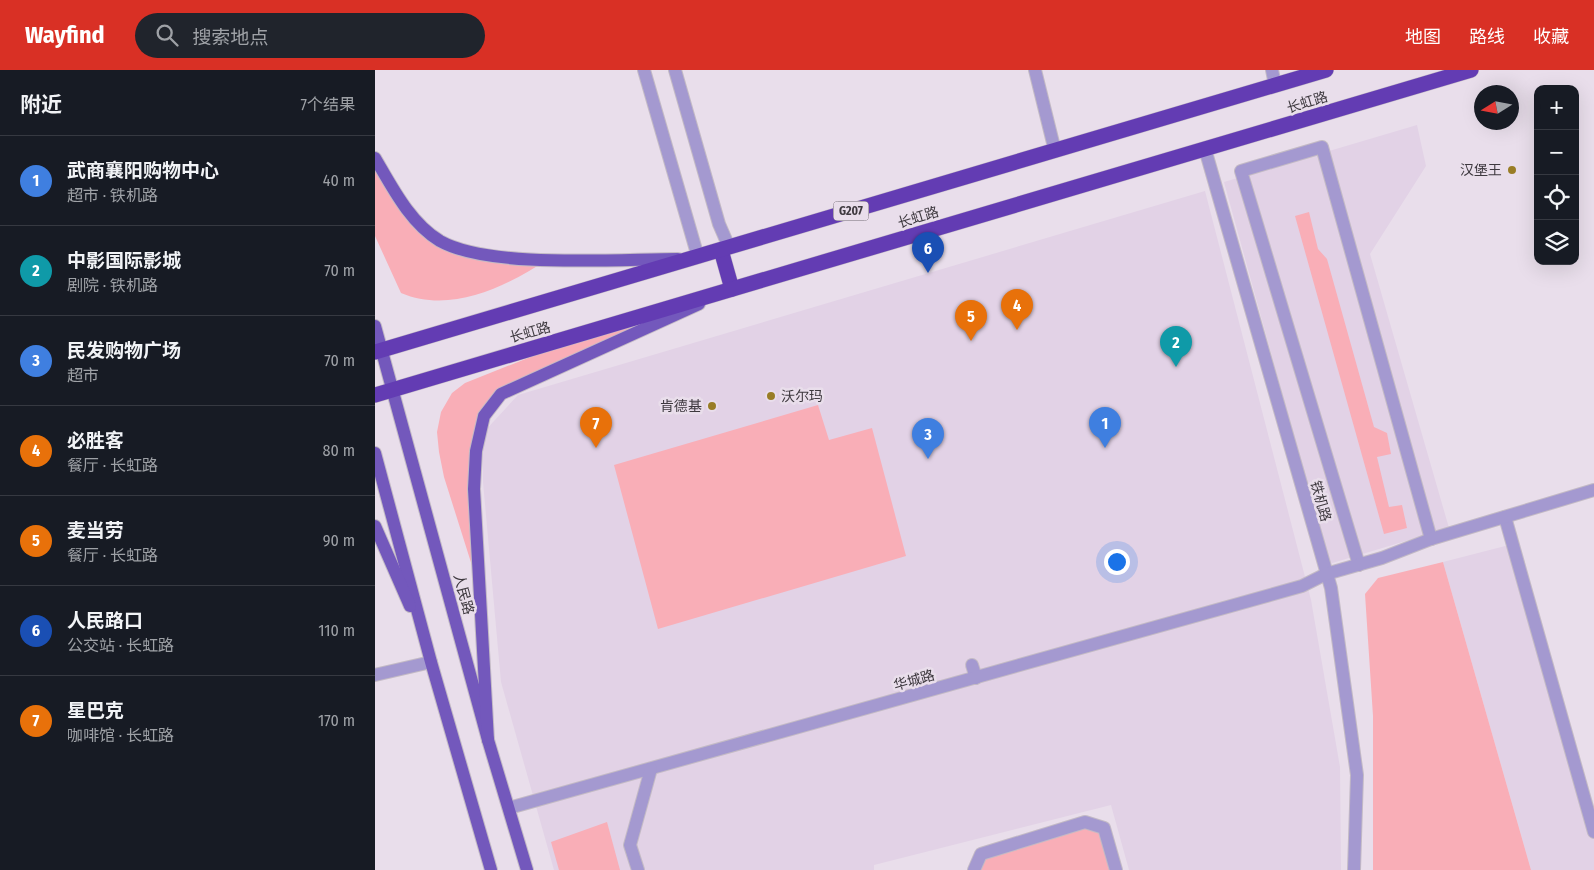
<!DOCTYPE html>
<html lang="zh">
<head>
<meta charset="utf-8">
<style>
	body { margin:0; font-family:"Fira Sans Condensed","Noto Sans SC",sans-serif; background:#20242c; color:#f1f3f6 }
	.controls { position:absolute; right:15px; top:15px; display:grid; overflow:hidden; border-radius:10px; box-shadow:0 5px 20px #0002 }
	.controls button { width:45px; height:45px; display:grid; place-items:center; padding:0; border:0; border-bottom:1px solid #363941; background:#171b24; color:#f1f3f6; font:25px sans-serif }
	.compass { position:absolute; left:1099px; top:15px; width:45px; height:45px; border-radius:50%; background:#171b24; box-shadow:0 5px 20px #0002; rotate:259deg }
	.you { position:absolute; left:741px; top:491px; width:18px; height:18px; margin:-12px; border:4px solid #fff; border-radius:50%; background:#1a73e8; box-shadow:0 0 0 8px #1a73e833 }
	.badge { display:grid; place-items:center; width:32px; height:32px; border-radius:50%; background:#d93025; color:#fff; font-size:16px; font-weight:700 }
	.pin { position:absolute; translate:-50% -41px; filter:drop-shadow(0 1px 2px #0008) }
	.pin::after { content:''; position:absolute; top:26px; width:18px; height:15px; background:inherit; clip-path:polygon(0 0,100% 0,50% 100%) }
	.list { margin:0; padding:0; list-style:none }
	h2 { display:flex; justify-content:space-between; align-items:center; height:65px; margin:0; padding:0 20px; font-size:21px }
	h2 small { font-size:16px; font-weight:400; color:#9ea1a6 }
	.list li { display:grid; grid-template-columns:32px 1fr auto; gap:15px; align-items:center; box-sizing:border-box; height:90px; padding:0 20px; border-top:1px solid #363941 }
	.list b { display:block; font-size:19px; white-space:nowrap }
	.list p { margin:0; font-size:16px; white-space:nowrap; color:#9ea1a6 }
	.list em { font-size:16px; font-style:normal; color:#9ea1a6 }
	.icon { flex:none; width:28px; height:28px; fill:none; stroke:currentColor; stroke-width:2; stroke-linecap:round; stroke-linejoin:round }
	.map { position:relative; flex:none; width:1219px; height:800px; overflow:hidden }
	header { display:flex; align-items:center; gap:30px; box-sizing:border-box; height:70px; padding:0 25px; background:#d93025; color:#fff }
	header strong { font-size:24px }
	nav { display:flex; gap:28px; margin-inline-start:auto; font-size:18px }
	.search { width:350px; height:45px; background:#20242c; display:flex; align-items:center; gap:12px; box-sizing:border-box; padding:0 18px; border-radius:28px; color:#9ea1a6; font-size:19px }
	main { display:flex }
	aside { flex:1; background:#171b24 }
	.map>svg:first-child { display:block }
	.built { fill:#e2d2e6 }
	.green { fill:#f9aeb7 }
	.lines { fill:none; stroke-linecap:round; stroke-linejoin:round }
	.minor-casing { stroke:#c3bac5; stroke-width:14 }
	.major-casing { stroke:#c3bac5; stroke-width:14 }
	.highway-casing { stroke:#c3bac5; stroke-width:16 }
	.minor { stroke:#a499d0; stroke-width:12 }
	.major { stroke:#7358bc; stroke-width:12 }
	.highway { stroke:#633cb3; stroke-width:15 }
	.poi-dot { fill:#997d26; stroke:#e9deeb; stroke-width:2 }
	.labels { text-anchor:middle; stroke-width:5; stroke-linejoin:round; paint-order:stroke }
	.shield { fill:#e9deeb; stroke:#716a73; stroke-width:1 }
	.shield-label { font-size:12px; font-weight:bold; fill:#3e393f }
	.street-label { font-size:14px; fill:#3e393f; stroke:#e9deeb }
	.poi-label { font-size:14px; fill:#3e393f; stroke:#e9deeb; text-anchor:end }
</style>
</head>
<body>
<header>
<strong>Wayfind</strong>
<div class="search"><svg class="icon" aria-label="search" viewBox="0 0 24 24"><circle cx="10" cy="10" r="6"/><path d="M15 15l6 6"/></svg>搜索地点</div>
<nav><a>地图</a><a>路线</a><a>收藏</a></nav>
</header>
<main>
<aside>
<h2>附近<small>7个结果</small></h2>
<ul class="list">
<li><span class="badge" style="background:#3f7fe0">1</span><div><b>武商襄阳购物中心</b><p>超市 · 铁机路</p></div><em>40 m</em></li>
<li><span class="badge" style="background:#0f9aa8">2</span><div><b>中影国际影城</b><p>剧院 · 铁机路</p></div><em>70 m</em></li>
<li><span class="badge" style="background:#3f7fe0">3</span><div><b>民发购物广场</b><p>超市</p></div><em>70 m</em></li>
<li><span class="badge" style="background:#e8710a">4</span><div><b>必胜客</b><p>餐厅 · 长虹路</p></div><em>80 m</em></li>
<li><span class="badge" style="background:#e8710a">5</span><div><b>麦当劳</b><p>餐厅 · 长虹路</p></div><em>90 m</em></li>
<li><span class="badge" style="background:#1a4fb4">6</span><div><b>人民路口</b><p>公交站 · 长虹路</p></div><em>110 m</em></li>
<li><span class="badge" style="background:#e8710a">7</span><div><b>星巴克</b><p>咖啡馆 · 长虹路</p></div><em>170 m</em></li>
</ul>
</aside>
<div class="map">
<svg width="1219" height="800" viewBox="0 0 1219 800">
	<rect width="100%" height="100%" fill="#e9deeb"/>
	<g class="built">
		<polygon points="1042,55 1051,96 995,184 1074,458 954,494 849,112"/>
		<polygon points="830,121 936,530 965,697 966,800 754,800 736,735 499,795 499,800 179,800 126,612 108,412 107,364 143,325"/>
		<polygon points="1138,474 1219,762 1219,800 1156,800 1068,492"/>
	</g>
	<g class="green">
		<path d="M0,88L44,153L83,179L173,189C131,217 76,244 26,223L0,166Z"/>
		<polygon points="934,142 943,179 952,189 999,357 1012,363 1016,384 1002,387 1014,437 1027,435 1032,458 1009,464 920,146"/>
		<polygon points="312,240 126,324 109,346 101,381 105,521 69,407 64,382 62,362 66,342 77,323 90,313 168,282"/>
		<polygon points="443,335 454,370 497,358 531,486 283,559 239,395"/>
		<polygon points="1068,492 1156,800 998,800 998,646 990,524 1003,508"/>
		<polygon points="232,752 245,800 184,800 176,772"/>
		<polygon points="710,752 729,758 741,800 599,800 606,784"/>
	</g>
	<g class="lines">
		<g class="minor-casing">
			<g id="minor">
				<polyline points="269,0 323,187"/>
				<polyline points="300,0 344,154 354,177"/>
				<polyline points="660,0 680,81"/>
				<polyline points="897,0 900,15"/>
				<polyline points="830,79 956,518 982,705 979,800"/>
				<polyline points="1130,447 1219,762"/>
				<polyline points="984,495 866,101 947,77 1056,469"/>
				<polyline points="597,595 601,608"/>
				<polyline points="0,605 56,592"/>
				<polyline points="134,738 927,516 951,504 1007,488 1056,469 1219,420"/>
				<polyline points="263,800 255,775 276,699"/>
				<polyline points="599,800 606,784 710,752 729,758 741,800"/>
			</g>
		</g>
		<g class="major-casing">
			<g id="major">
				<path d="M0,88C17,117 35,153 65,171C115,199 243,189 303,189"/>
				<polyline points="0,256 113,670 152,800"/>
				<polyline points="0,383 56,592 116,800"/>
				<polyline points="0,456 35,536"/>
				<polyline points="113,670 99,419 101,381 109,346 126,324 324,234"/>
			</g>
		</g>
		<g class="highway-casing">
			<g id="highway">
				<polyline points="346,180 357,219"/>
				<polyline points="0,282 951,0"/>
				<polyline points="0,325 1096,0"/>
			</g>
		</g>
		<use href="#minor" class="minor"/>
		<use href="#major" class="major"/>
		<use href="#highway" class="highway"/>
	</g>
	<g class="poi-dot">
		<circle cx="1137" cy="100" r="5"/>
		<circle cx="396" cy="326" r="5"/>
		<circle cx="337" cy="336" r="5"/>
	</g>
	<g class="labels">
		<rect class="shield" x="458.5" y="131.5" width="35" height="19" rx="4"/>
		<g class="shield-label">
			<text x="476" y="145">G207</text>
		</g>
		<g class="street-label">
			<text transform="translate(932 32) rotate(-17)" y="5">长虹路</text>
			<text transform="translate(543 147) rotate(-17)" y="5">长虹路</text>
			<text transform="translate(155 262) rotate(-16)" y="5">长虹路</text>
			<text transform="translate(946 431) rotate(74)" y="5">铁机路</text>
			<text transform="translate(89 524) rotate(75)" y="5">人民路</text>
			<text transform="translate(539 610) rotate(-16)" y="5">华城路</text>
		</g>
		<g class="poi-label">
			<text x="1127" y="105">汉堡王</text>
			<text x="406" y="331" text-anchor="start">沃尔玛</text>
			<text x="327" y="341">肯德基</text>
		</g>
	</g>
</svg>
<div class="controls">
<button>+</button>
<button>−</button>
<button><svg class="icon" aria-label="locate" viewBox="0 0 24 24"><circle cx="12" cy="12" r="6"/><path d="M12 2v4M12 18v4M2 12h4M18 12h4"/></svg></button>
<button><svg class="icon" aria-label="layers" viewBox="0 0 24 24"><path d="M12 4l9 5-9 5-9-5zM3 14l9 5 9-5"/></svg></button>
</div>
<svg class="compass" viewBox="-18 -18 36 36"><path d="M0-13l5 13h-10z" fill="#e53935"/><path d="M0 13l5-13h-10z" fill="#9ea1a6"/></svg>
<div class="you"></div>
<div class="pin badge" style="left:730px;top:378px;background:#3f7fe0">1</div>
<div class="pin badge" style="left:801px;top:297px;background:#0f9aa8">2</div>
<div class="pin badge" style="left:553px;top:389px;background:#3f7fe0">3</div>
<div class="pin badge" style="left:642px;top:260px;background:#e8710a">4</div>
<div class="pin badge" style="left:596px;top:271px;background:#e8710a">5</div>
<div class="pin badge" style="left:553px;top:203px;background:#1a4fb4">6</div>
<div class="pin badge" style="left:221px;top:378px;background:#e8710a">7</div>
</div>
</main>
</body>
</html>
